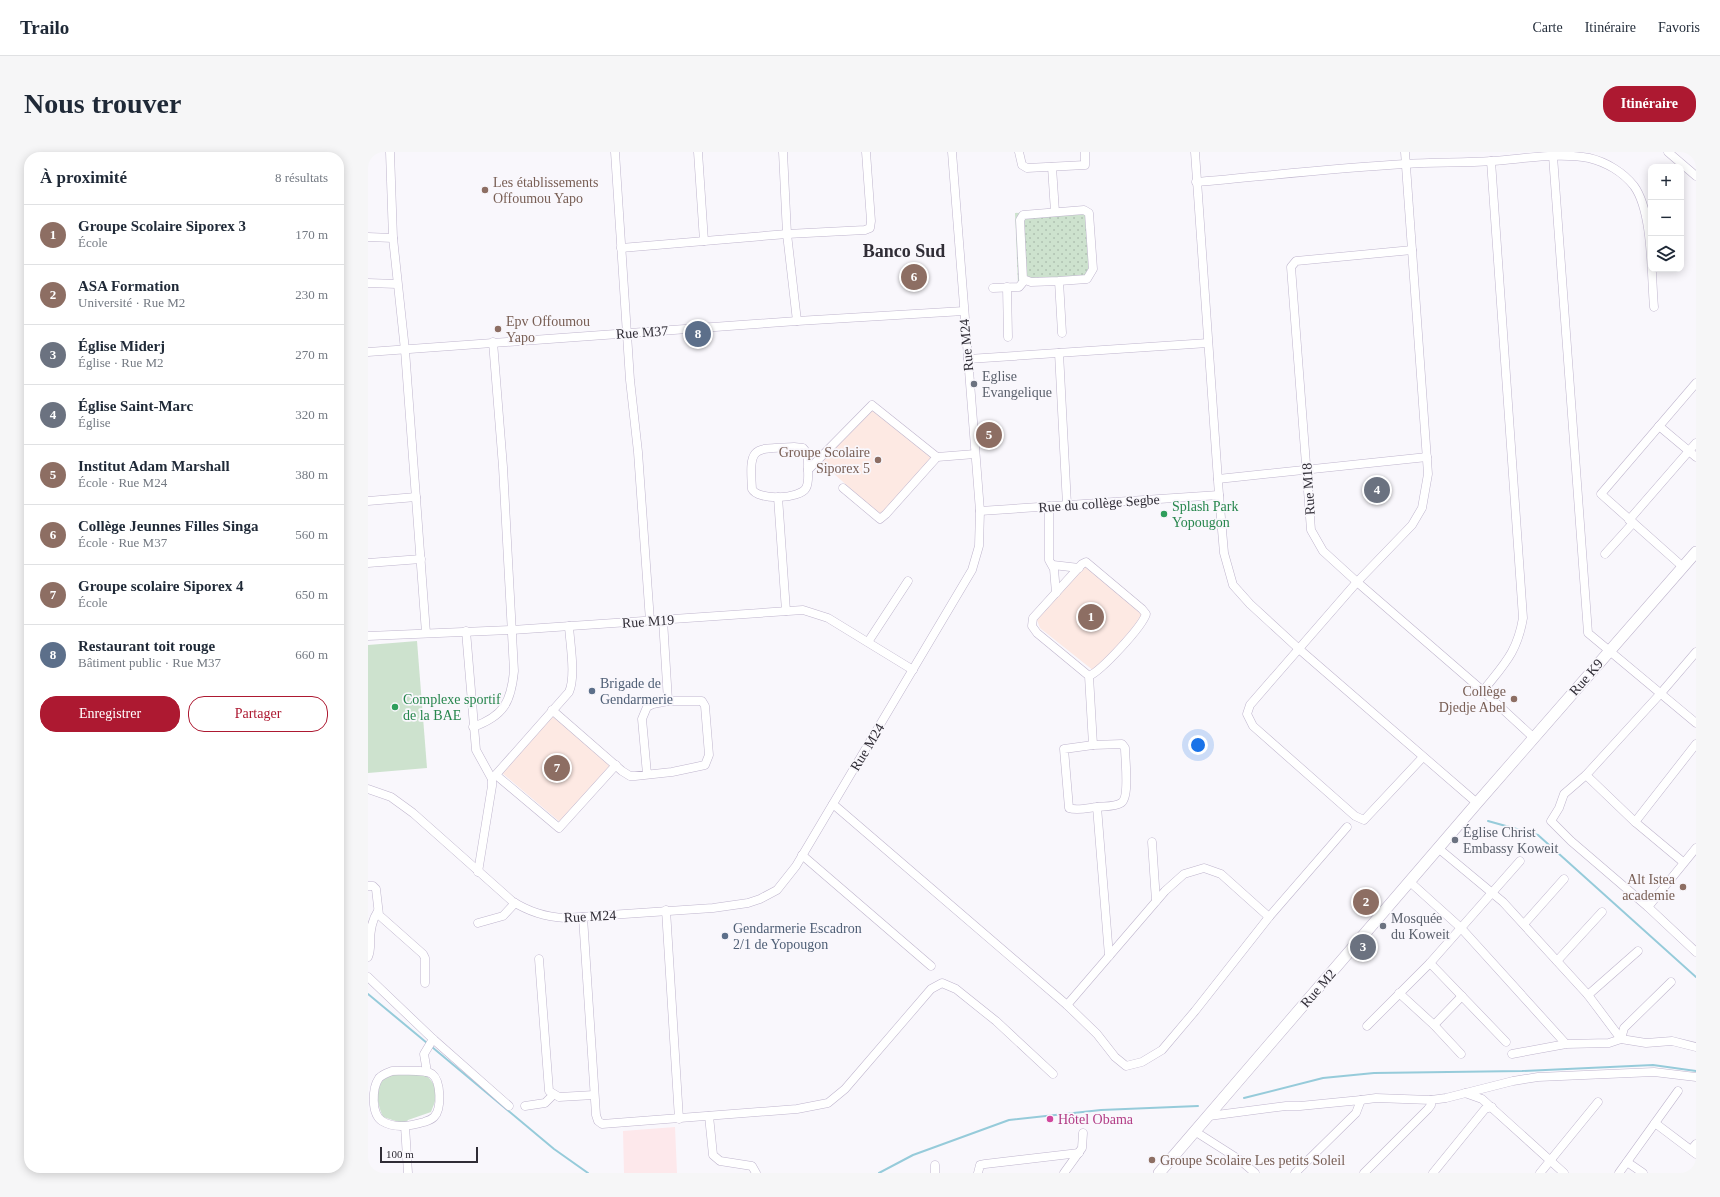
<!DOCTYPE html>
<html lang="fr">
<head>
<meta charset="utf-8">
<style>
	body { margin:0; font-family:"Times New Roman",serif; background:#f6f6f7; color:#1f2937 }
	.controls { position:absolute; right:12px; top:12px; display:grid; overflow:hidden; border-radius:8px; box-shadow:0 2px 10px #0003 }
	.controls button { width:36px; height:36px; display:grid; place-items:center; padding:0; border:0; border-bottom:1px solid #e0e1e3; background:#fff; color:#1f2937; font:20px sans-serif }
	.scale { position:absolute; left:12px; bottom:10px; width:98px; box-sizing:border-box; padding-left:4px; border:2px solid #302d36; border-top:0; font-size:11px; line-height:14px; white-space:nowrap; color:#302d36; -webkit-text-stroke:3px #f9f7fc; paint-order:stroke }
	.you { position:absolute; left:830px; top:593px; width:14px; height:14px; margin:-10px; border:3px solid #fff; border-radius:50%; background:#1a73e8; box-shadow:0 0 0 6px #1a73e833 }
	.badge { display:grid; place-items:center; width:26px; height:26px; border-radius:50%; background:#ad1931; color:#fff; font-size:13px; font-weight:700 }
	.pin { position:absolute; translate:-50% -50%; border:2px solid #fff; box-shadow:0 1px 4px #0006 }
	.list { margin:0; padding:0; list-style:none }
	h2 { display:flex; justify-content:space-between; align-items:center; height:52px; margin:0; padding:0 16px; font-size:17px }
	h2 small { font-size:13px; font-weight:400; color:#747a83 }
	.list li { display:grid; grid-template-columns:26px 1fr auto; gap:12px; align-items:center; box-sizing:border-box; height:60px; padding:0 16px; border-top:1px solid #e0e1e3 }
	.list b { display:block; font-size:15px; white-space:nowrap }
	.list p { margin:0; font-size:13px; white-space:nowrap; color:#747a83 }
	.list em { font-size:13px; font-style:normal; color:#747a83 }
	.actions { display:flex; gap:8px; padding:12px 16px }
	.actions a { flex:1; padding:9px 0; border:1px solid #ad1931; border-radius:16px; text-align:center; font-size:14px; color:#ad1931 }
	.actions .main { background:#ad1931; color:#fff }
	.icon { flex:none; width:22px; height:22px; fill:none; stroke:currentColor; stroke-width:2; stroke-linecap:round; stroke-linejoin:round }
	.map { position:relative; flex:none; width:1328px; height:1021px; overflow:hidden; border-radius:16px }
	header { display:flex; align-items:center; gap:24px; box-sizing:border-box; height:56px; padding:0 20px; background:#fff; border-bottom:1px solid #e0e1e3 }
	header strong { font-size:19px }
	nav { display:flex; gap:22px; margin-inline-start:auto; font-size:14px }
	.intro { display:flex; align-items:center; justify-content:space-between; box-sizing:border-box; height:96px; padding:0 24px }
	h1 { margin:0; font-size:28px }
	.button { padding:10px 18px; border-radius:16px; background:#ad1931; color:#fff; font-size:14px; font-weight:700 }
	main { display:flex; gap:24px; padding:0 24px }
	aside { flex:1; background:#fff; border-radius:16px; box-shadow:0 2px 10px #0003 }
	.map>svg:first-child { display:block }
	.education { fill:#fde9e3 }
	.medical { fill:#fde8eb }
	.grass { fill:#cde2ce }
	.park { fill:url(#park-dots) }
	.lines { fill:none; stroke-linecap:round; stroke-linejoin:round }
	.stream { stroke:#96cbda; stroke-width:2 }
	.street-casing { stroke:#bfb5cd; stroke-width:9 }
	.secondary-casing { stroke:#bfb5cd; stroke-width:12 }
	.street { stroke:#fff; stroke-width:8 }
	.secondary { stroke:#fff; stroke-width:11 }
	.education-dot { fill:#8d6e63; stroke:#f9f7fc; stroke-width:1.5 }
	.worship-dot { fill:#6b7280; stroke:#f9f7fc; stroke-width:1.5 }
	.leisure-dot { fill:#2e9e5b; stroke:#f9f7fc; stroke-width:1.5 }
	.service-dot { fill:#5c6f8a; stroke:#f9f7fc; stroke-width:1.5 }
	.hotel-dot { fill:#d1479c; stroke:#f9f7fc; stroke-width:1.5 }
	.labels { text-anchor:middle; stroke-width:3.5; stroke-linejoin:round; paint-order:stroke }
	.education-label { font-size:14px; fill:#785e54; stroke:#f9f7fc; text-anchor:start }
	.street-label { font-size:14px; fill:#302d36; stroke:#f9f7fc }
	.worship-label { font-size:14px; fill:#5b616d; stroke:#f9f7fc; text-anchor:start }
	.leisure-label { font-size:14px; fill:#27864d; stroke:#f9f7fc; text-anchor:start }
	.service-label { font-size:14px; fill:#4e5e75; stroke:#f9f7fc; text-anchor:start }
	.hotel-label { font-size:14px; fill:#b23c85; stroke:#f9f7fc; text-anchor:start }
	.district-label { font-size:18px; font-weight:bold; fill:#302d36; stroke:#f9f7fc }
</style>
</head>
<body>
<header>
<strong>Trailo</strong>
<nav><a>Carte</a><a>Itinéraire</a><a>Favoris</a></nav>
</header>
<div class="intro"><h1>Nous trouver</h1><a class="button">Itinéraire</a></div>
<main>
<aside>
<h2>À proximité<small>8 résultats</small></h2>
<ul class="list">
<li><span class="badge" style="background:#8d6e63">1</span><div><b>Groupe Scolaire Siporex 3</b><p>École</p></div><em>170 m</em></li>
<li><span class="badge" style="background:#8d6e63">2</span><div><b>ASA Formation</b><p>Université · Rue M2</p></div><em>230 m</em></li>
<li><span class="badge" style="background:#6b7280">3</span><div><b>Église Miderj</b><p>Église · Rue M2</p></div><em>270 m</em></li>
<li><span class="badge" style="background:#6b7280">4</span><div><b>Église Saint-Marc</b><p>Église</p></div><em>320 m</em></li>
<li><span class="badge" style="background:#8d6e63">5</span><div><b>Institut Adam Marshall</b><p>École · Rue M24</p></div><em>380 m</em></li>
<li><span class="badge" style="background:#8d6e63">6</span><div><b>Collège Jeunnes Filles Singa</b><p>École · Rue M37</p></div><em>560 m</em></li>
<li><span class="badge" style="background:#8d6e63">7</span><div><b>Groupe scolaire Siporex 4</b><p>École</p></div><em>650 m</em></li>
<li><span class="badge" style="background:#5c6f8a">8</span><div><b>Restaurant toit rouge</b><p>Bâtiment public · Rue M37</p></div><em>660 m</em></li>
</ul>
<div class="actions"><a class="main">Enregistrer</a><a>Partager</a></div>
</aside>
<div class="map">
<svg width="1328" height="1021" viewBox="0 0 1328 1021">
	<defs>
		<pattern id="park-dots" width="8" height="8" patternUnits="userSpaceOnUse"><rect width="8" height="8" fill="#cde2ce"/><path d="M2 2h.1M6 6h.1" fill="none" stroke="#b0c2b2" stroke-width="1.8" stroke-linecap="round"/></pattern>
	</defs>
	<rect width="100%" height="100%" fill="#f9f7fc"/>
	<g class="education">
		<polygon points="505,254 566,306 513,364 454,311"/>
		<polygon points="718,411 776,462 732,515 726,519 672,476 669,468"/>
		<polygon points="186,561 245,612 192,670 133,620"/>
	</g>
	<polygon class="medical" points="307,975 309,1021 256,1021 255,979"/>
	<g class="grass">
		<polygon points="49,489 59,616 0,621 0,493"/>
		<path d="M28,920L57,922C71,936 71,941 63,960L40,968L37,972L15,965C10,953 5,936 16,925C18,923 24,921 28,920Z"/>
	</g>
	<polygon class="park" points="718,57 722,128 650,132 647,61"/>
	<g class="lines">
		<g class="stream">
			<polyline points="1120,669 1170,683 1328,825"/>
			<polyline points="0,842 59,891"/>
			<polyline points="64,895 186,997 220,1021"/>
			<polyline points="876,946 955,926 1006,921 1154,919 1285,913 1328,919"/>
			<polyline points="511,1021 545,1003 641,968 733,958 830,954"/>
		</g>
		<g class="street-casing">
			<g id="street">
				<polyline points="22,0 25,86 37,198 58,481"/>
				<polyline points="247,0 262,228 270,300 282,469"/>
				<polyline points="330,0 336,89"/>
				<polyline points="415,0 419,82 429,169"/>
				<polyline points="651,0 654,13 659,16 717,13 717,0"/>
				<polyline points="827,0 851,343 856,401 865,433 882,452 931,497 1109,651"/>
				<polyline points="1037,0 1060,322 1054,356 1044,373 989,430 882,553 879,562 885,574 987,664 996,668 1055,605"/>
				<polyline points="1300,0 1328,24"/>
				<polyline points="1185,4 1220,481 1328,571"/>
				<polyline points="684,15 687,60"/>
				<path d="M828,30C898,24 967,16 1037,12C1066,10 1095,11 1124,9C1155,7 1190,0 1221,6C1238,10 1255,20 1266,34C1285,60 1283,123 1286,155"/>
				<polyline points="0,85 25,86"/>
				<polyline points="253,96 419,82 497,78 502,76 503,69 498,0"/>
				<polyline points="1044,98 928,109 923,115 943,378 955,399 989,430 1115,539 1166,586"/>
				<polyline points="691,129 663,130 655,127 652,68 655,63 716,58 721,61 725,117 719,127 691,129 694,181"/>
				<polyline points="0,131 29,132"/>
				<polyline points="639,135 640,185"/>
				<polyline points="625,136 651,135 656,129"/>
				<polyline points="0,200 429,169 596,159"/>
				<polyline points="691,201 699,353"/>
				<polyline points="600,207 840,191"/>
				<polyline points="1291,274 1328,305"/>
				<path d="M426,295L435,296C441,302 440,309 440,317C440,323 441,331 438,336C432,347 390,349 384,337C381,293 385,297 426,295Z"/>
				<polyline points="440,318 504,253 569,305 607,302"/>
				<polyline points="850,327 1059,305"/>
				<polyline points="475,336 512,367 518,362 569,305"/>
				<polyline points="410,345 418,459"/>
				<polyline points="0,349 48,345"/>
				<polyline points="681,354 681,408 686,417 688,441"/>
				<polyline points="612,359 851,343"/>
				<polyline points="1261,368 1328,291"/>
				<polyline points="1237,402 1265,371"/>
				<polyline points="0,411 53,407"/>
				<polyline points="685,413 711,416"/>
				<polyline points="1315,415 1233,342 1328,231"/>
				<polyline points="295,468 300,549"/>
				<polyline points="98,479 108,598 124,627 124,634 110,720"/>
				<polyline points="0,484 144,478 435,458 460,466 545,518"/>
				<polyline points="500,490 540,429"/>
				<polyline points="1328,500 1293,541 1218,623 1267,670 1328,592"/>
				<path d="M721,524C733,519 774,475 778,462L774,457L718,410L714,412L665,466L664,474L669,481L721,524L725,593"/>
				<path d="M1115,539C1136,512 1149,501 1155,466L1123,9"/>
				<polyline points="184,558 254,619 262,624 267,624 304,620 337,613 341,603 337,554 334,549 300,549 285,552 279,555 274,567 279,622"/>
				<path d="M105,575C136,564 143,550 146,519L135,315L125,190"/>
				<path d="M754,592L757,596C757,607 762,646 753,651C747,655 736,654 729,655C720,656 708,659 701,656L696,597L725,593Z"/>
				<polyline points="128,623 191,676 248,613"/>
				<polyline points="1218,623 1196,642 1191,656 1183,669 1203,689 1280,755"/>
				<path d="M124,627L201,540C208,524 202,492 201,474"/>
				<path d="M0,637L23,645L45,661L144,749C161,760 177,765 197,766L345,756L380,751L392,747L409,738L428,714L604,418L611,394L612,359L584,0"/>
				<polyline points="465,652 699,853 729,882 747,905 758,914 774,910 794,898 827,859 901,765 979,675"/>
				<polyline points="729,655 741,804"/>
				<polyline points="1267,670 1315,710"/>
				<polyline points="784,690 788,749"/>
				<polyline points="1070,696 1135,750 1220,843 1253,887"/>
				<polyline points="1328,696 1280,755 1328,800"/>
				<polyline points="434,703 563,814"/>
				<polyline points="1042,730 1093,776 1198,892"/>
				<polyline points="0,734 5,734 8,737 11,763 55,802 57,806 57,831"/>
				<polyline points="298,758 311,967"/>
				<polyline points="215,765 228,963 230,969 234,972 429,957 460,951 477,937 563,837 574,831 588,837 628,869 685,922"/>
				<polyline points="110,771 135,764 147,751"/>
				<polyline points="1156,772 1196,727"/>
				<path d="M0,805C4,796 1,787 3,778C4,771 6,765 10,759"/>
				<polyline points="171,807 181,939 191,945 226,943"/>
				<polyline points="1189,809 1234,760"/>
				<polyline points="1062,811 1138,890"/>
				<polyline points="0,825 65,887 141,954"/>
				<polyline points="1031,841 1066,873 1093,902"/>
				<polyline points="1220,843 1270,799"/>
				<polyline points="699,853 797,739 816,722 836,716 853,722 901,765"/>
				<polyline points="1066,873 1094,844"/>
				<polyline points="999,874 1062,811 1152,709"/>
				<polyline points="1253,887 1256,876 1303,830"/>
				<polyline points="1144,902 1198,892 1241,891 1253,887 1278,891 1304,889 1328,895"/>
				<path d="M24,919C33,919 57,917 64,922C73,929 74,957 66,965C63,968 59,969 56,970C42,974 27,977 14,969C3,962 4,936 11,926C15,922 19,921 24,919Z"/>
				<polyline points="59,920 56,902 65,887"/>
				<polyline points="1097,941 1114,947 1196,1021"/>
				<polyline points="993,948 1008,946 1063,948 1078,946 1145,929 1170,925 1286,920 1328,925"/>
				<polyline points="157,954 177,951 185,943"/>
				<polyline points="341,964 345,1003 352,1009 384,1014 388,1021"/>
				<polyline points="841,964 918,954 932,954 993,948 988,961 927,1021"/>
				<polyline points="1287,971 1328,1002"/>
				<polyline points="37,974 40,1021"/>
				<polyline points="828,980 872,1008 887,1021"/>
				<polyline points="1323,998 1328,992"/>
				<polyline points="1259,1010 1275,1021"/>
				<polyline points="567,1013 567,1021"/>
				<polyline points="610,1021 612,1013 617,1012 711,1001"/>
				<polyline points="696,1021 714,996 715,981"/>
				<polyline points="996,1021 1060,957 1063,953 1063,948"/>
				<polyline points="1065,1021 1117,957 1124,955"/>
				<polyline points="1172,1021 1230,950"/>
				<polyline points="1251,1021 1310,939"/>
			</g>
		</g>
		<g class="secondary-casing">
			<polyline id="secondary" points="791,1021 1109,651 1328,400"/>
		</g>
		<use href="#street" class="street"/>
		<use href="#secondary" class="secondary"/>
	</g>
	<g class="education-dot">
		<circle cx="117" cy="38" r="4"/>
		<circle cx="130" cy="177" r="4"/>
		<circle cx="510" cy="308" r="4"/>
		<circle cx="1146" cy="547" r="4"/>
		<circle cx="1315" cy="735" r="4"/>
		<circle cx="784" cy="1008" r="4"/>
	</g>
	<g class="worship-dot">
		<circle cx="606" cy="232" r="4"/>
		<circle cx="1087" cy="688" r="4"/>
		<circle cx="1015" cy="774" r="4"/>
	</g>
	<g class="leisure-dot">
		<circle cx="796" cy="362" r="4"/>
		<circle cx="27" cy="555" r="4"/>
	</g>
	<g class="service-dot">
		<circle cx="224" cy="539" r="4"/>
		<circle cx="357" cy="784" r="4"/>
	</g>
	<circle class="hotel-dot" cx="682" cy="967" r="4"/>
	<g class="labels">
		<g class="education-label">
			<text x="125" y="35">Les établissements<tspan x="125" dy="16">Offoumou Yapo</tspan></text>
			<text x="138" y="174">Epv Offoumou<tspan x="138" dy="16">Yapo</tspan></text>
			<text x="502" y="305" text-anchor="end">Groupe Scolaire<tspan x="502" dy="16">Siporex 5</tspan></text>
			<text x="1138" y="544" text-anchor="end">Collège<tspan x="1138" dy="16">Djedje Abel</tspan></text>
			<text x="1307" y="732" text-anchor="end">Alt Istea<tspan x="1307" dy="16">academie</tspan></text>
			<text x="792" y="1013">Groupe Scolaire Les petits Soleil</text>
		</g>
		<g class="street-label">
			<text transform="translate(274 180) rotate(-4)" y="5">Rue M37</text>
			<text transform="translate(598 193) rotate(-95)" y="5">Rue M24</text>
			<text transform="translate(940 337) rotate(-94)" y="5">Rue M18</text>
			<text transform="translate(731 351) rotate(-4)" y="5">Rue du collège Segbe</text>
			<text transform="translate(280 469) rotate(-4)" y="5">Rue M19</text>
			<text transform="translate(1218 525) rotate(-49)" y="5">Rue K9</text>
			<text transform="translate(499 595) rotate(-59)" y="5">Rue M24</text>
			<text transform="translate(222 764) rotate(-3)" y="5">Rue M24</text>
			<text transform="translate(950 836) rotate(-49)" y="5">Rue M2</text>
		</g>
		<g class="worship-label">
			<text x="614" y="229">Eglise<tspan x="614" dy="16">Evangelique</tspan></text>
			<text x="1095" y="685">Église Christ<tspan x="1095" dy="16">Embassy Koweit</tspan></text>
			<text x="1023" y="771">Mosquée<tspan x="1023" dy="16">du Koweit</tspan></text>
		</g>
		<g class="leisure-label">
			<text x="804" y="359">Splash Park<tspan x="804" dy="16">Yopougon</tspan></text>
			<text x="35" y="552">Complexe sportif<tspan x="35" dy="16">de la BAE</tspan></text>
		</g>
		<g class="service-label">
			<text x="232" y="536">Brigade de<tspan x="232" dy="16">Gendarmerie</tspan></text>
			<text x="365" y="781">Gendarmerie Escadron<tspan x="365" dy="16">2/1 de Yopougon</tspan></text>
		</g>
		<g class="hotel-label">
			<text x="690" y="972">Hôtel Obama</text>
		</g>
		<g class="district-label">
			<text x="536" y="105">Banco Sud</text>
		</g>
	</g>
</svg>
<div class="controls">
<button>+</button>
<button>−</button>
<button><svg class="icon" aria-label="layers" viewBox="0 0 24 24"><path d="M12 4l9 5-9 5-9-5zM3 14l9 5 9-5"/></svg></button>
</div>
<div class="scale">100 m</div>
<div class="you"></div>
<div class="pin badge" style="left:723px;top:465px;background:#8d6e63">1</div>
<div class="pin badge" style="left:998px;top:750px;background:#8d6e63">2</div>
<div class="pin badge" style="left:995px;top:795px;background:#6b7280">3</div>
<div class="pin badge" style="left:1009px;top:338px;background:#6b7280">4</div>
<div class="pin badge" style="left:621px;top:283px;background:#8d6e63">5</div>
<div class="pin badge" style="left:546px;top:125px;background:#8d6e63">6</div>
<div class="pin badge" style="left:189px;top:616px;background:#8d6e63">7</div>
<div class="pin badge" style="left:330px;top:182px;background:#5c6f8a">8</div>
</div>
</main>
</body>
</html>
